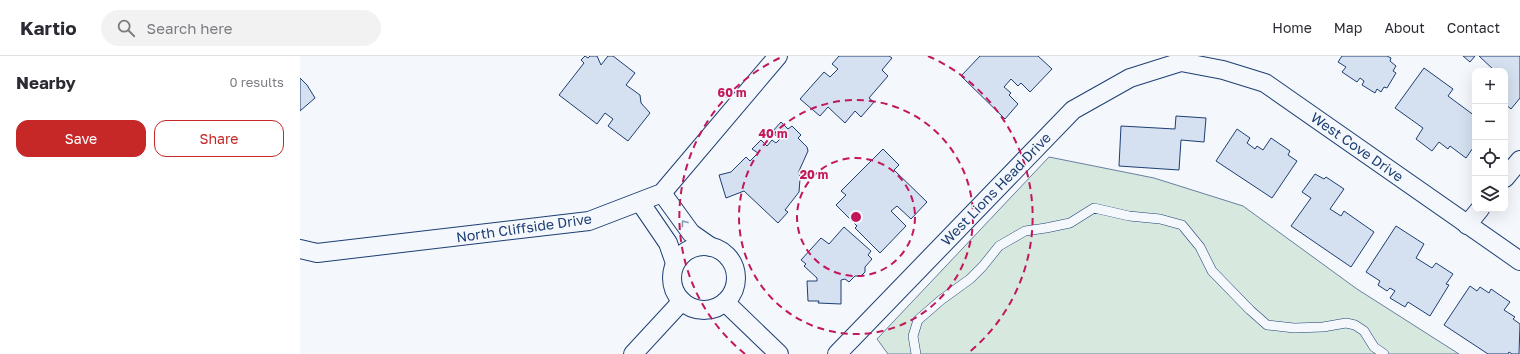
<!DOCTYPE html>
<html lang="en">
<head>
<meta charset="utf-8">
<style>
	body { margin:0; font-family:"Golos Text",sans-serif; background:#f2f2f3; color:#2b2b33 }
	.controls { position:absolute; right:12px; top:12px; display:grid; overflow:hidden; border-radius:8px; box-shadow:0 4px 16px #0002 }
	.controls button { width:36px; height:36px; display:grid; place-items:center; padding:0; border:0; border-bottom:1px solid #e1e1e2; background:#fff; color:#2b2b33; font:20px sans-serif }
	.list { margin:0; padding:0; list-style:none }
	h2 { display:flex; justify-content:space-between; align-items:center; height:52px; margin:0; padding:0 16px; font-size:17px }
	h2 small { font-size:13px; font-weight:400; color:#7c7c81 }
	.actions { display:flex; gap:8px; padding:12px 16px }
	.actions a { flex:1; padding:9px 0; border:1px solid #c62828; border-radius:12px; text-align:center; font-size:14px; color:#c62828 }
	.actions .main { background:#c62828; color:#fff }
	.icon { flex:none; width:22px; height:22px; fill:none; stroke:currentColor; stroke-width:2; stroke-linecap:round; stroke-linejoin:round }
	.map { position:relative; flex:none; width:1220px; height:298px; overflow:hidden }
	header { display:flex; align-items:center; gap:24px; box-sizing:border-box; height:56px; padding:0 20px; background:#fff; border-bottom:1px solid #e1e1e2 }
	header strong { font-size:19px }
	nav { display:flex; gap:22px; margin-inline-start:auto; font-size:14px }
	.search { width:280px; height:36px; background:#f2f2f3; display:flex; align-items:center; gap:10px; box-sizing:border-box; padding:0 14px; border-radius:22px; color:#7c7c81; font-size:15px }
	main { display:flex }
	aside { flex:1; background:#fff }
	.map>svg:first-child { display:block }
	.green { fill:#d7e8df; stroke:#687fa3 }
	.building { fill:#d5e0f0; stroke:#1d3f73 }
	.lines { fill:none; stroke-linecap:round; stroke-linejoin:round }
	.lane-casing { stroke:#1d3f73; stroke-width:10 }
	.street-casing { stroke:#1d3f73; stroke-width:20 }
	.lane { stroke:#f4f7fb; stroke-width:9 }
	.street { stroke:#f4f7fb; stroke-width:18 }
	.oneway { stroke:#889bb7 }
	.ring { fill:none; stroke:#c2185b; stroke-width:2; stroke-dasharray:7 5 }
	.labels { text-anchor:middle; stroke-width:3; stroke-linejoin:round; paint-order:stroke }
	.street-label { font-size:14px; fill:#1d3f73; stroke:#f4f7fb }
	.centre { fill:#c2185b; stroke:#f4f7fb; stroke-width:2 }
	.ring-label { font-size:12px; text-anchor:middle; font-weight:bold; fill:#c2185b; stroke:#f4f7fb; stroke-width:3; stroke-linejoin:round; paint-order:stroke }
</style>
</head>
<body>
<header>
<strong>Kartio</strong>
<div class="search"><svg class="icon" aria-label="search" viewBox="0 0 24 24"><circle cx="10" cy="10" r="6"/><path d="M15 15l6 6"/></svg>Search here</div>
<nav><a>Home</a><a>Map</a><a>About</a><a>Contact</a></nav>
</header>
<main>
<aside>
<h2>Nearby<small>0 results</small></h2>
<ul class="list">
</ul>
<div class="actions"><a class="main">Save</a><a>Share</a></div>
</aside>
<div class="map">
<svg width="1220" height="298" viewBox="0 0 1220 298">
	<rect width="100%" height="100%" fill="#f4f7fb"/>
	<polygon class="green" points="749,101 854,122 943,150 1057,233 1159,298 588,298 577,283"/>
	<g class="building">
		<polygon points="285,0 288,2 290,0 297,0 301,9 308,0 313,0 335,17 326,29 340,39 341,47 350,57 328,85 308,70 313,63 305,57 297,68 259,39 284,7 281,4"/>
		<polygon points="539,0 589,0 592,2 582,14 588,20 569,42 574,46 561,61 555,55 545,67 528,51 520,60 500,43 524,16 530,21 538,13 532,8"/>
		<polygon points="680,0 738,0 752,13 730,36 721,27 718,30 711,23 704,31 711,37 709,39 718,48 705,63 661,20"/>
		<polygon points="1042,0 1087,0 1091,2 1090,5 1096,10 1093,15 1096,17 1087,32 1084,31 1081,36 1077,33 1075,37 1062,29 1064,25 1060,22 1057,26 1042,16 1046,11 1038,6"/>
		<polygon points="1163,0 1175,0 1170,6"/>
		<polygon points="1179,0 1220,0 1220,42 1211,53 1205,48 1205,15 1195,15"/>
		<polygon points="1124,12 1153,33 1148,40 1175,60 1175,89 1166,102 1150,90 1148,93 1139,86 1132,95 1116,83 1123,72 1095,52"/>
		<polygon points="0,22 7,29 15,42 0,55"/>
		<polygon points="876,60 906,62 904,86 881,84 879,114 819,110 821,70 875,73"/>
		<polygon points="481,66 488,73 492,70 501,79 498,82 507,91 508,95 499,115 500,123 499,136 485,154 488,156 478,167 444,135 426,142 419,119 431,116 446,101 450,105 458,97 452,93 461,84 467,90 472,84 476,87 480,83 472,76"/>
		<polygon points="937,73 950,82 947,87 955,93 957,90 963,94 971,82 990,95 988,99 997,105 972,142 916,105"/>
		<polygon points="583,93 599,109 594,114 627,146 611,163 597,150 591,155 606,170 580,197 555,172 557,170 536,149 546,139 541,135"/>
		<polygon points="1015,118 1024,123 1026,121 1044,133 1030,153 1041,160 1044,155 1074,176 1051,211 991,170 1011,142 1002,136"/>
		<polygon points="1096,170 1124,188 1116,202 1132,212 1136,207 1153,218 1146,228 1149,229 1130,260 1108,246 1105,251 1090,242 1095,235 1090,232 1087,235 1078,229 1080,225 1066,216"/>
		<polygon points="544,171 571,195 568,199 572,203 565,211 565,216 561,220 555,220 549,226 545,223 541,224 541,248 518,247 519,245 508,245 507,225 517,225 517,222 504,210 506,208 501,204 521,182 529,188"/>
		<polygon points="1170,230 1177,235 1180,231 1189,237 1191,233 1210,246 1204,254 1215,261 1213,263 1220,268 1219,298 1212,298 1209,296 1208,298 1188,298 1144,269"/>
	</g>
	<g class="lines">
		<g class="lane-casing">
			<polyline id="lane" points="616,298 613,280 618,264 641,244 670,223 683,210 699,190 725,175 746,172 770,167 794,152 829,160 860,163 882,169 900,191 912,215 950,254 967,269 994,272 1023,271 1046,267 1055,269 1064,275 1074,291 1084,298"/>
		</g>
		<g class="street-casing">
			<g id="street">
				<polyline points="1205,122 1220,104"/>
				<polyline points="362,137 391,177 411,191"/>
				<polyline points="340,146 368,187 375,207"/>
				<polyline points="1167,169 1180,153"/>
				<circle cx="404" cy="222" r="32"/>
				<polyline points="0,193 17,197 289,165 362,137 478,0"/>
				<polyline points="425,246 479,298"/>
				<polyline points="333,298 382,245"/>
				<polyline points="537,298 773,54 830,22 881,6 923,14 965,27 1220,205"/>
			</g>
		</g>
		<use href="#lane" class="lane"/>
		<use href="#street" class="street"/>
	</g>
	<defs><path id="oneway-chevron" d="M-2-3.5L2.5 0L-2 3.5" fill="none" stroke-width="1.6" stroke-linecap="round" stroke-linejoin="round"/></defs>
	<use class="oneway" href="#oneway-chevron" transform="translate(384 167) rotate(-126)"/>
	<g class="ring">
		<circle cx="556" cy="161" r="59"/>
		<circle cx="556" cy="161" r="117"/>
		<path d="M445 298A176 176 0 0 1 484 0M628 0A176 176 0 0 1 667 298"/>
	</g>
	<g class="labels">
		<g class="street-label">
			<text transform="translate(1057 91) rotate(35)" y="5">West Cove Drive</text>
			<text transform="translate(696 133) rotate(-46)" y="5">West Lions Head Drive</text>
			<text transform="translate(224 172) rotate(-8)" y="5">North Cliffside Drive</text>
		</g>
	</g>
	<circle cx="556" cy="161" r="6" class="centre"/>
	<g class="ring-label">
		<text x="432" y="41">60 m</text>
		<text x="473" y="82">40 m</text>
		<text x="514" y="123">20 m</text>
	</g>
</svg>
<div class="controls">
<button>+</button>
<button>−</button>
<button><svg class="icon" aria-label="locate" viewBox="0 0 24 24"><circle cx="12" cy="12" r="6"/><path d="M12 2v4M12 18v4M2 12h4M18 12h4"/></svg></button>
<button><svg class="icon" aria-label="layers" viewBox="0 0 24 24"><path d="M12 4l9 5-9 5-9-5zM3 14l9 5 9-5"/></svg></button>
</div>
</div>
</main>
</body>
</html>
